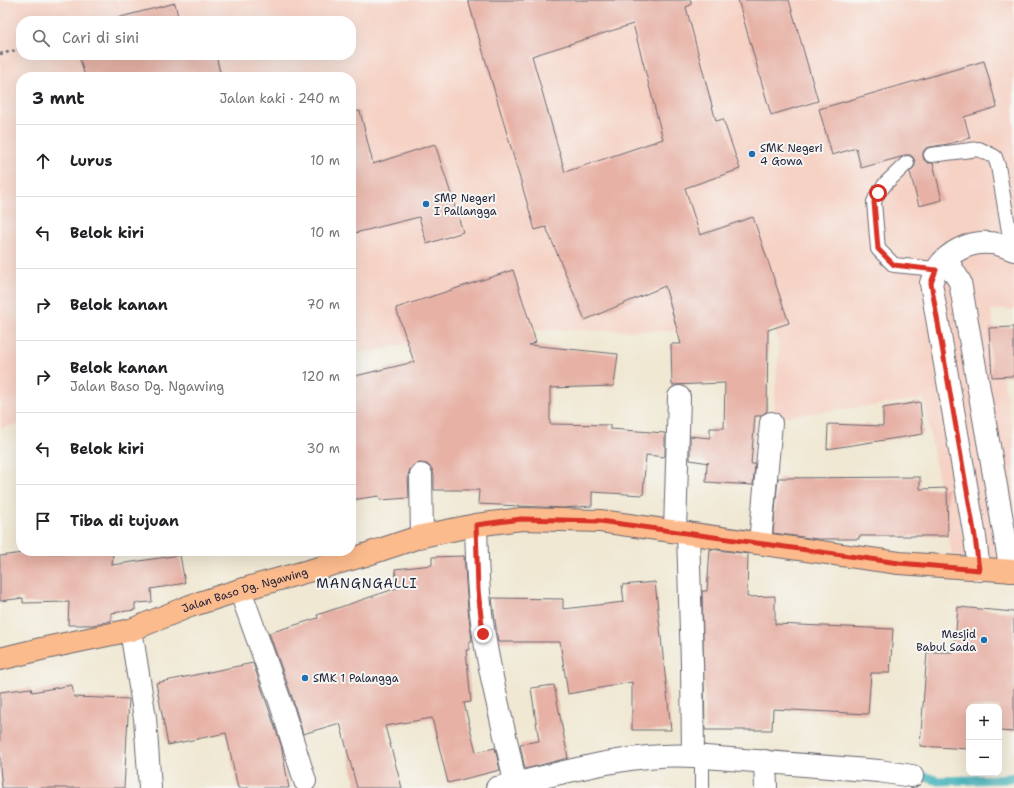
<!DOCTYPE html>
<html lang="id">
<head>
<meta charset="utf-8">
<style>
	body { margin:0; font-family:"Shantell Sans",sans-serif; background:#f2f2f2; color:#202124 }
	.controls { position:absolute; right:12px; bottom:12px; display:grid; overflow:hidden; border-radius:8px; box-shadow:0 4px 16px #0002 }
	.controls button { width:36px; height:36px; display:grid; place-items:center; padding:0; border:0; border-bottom:1px solid #e0e0e0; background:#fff; color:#202124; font:20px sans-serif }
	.stop { position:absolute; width:12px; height:12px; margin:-9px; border:3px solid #d93025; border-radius:50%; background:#fff }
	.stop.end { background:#d93025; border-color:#fff; box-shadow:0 1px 4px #0008 }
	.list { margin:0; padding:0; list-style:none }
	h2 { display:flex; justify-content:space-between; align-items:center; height:52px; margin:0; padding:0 16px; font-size:17px }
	h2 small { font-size:13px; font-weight:400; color:#757577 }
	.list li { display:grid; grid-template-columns:26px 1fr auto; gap:12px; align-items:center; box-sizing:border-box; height:72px; padding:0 16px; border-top:1px solid #e0e0e0 }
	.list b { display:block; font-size:15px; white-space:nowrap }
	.list p { margin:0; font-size:13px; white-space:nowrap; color:#757577 }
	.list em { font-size:13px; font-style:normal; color:#757577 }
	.icon { flex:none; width:22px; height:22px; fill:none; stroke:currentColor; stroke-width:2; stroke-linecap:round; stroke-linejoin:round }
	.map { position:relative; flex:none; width:1014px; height:788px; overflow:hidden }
	.search { position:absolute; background:#fff; box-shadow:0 4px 16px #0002; left:16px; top:16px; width:340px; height:44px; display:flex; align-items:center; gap:10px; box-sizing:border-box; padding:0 14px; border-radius:16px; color:#757577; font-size:15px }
	.panel { position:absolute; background:#fff; box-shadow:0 4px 16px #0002; left:16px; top:72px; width:340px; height:484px; border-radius:16px }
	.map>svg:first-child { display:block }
	.built { fill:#f6d2c5; fill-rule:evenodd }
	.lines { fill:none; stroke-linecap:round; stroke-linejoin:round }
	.stream { stroke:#40b1b9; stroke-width:9 }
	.building { fill:#e7b1a5; fill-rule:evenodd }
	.lane-casing { stroke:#6a6770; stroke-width:16 }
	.street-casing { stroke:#6a6770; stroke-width:24 }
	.primary-casing { stroke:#6a6770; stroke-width:24 }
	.path { stroke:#6a6770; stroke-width:2.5; stroke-dasharray:3 3; stroke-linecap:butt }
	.lane { stroke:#fff; stroke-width:14 }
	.street { stroke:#fff; stroke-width:22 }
	.primary { stroke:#fbbb8d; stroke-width:22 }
	.route { stroke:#d93025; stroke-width:5 }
	.poi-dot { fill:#1f6fb2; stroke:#f6f6f2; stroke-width:1.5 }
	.labels { text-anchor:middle; stroke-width:4; stroke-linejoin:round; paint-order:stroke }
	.poi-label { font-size:11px; fill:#22223b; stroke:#f6f6f2; text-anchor:start }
	.street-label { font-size:11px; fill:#22223b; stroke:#f6f6f2 }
	.quarter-label { font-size:13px; letter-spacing:1px; fill:#22223b; stroke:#f6f6f2 }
</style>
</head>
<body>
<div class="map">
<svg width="1014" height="788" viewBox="0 0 1014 788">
	<rect width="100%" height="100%" fill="#f6f6f2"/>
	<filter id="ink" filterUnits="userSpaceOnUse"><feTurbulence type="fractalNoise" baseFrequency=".025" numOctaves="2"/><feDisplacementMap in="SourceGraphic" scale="8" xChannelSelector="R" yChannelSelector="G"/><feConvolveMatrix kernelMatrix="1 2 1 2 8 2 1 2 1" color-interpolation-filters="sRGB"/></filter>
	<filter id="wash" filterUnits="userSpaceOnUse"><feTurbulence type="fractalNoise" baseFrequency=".012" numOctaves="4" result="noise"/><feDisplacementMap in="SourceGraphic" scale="16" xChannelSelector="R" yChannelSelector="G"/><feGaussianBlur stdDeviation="0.9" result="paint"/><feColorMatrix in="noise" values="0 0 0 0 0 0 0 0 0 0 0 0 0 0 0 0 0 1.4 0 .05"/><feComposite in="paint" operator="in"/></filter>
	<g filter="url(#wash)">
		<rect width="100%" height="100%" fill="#f0e8d3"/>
		<path class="built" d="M0,0H1014V309L991,310L1014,438V564L952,556L924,399L773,418L779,348L776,329L700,331L531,330L395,346L351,356V77H21V424L0,428ZM21,21H351V55H21Z"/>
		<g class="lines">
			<polyline class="stream" points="911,772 938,781 1004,779 1014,777"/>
		</g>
		<g id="blocks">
			<g class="building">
				<path d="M468,0H691V5L686,7L716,121L723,119L740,169L685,188L700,235L753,217L789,323L768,330L767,411L761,416H755L751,464H755L753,485L706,482L707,463H709L690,460V436L710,438V428H724L725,383L672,385L671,344H681L665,286L585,320L546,227L535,230ZM633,24L663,139L565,172L532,56Z"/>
				<polygon points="738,0 789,0 818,101 771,115"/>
				<polygon points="175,3 179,21 105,21"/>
				<polygon points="79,55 216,55 221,77 85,77"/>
				<polygon points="984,61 997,107 964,117 970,138 948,144 930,147 926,148 923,152 923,156 924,160 928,163 933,163 942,200 919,206 910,172 915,166 915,161 913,157 910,155 905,155 901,157 861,168 856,148 832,155 819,109"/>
				<polygon points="360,111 373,164 435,144 463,232 427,244 419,217 351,234 351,112"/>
				<polygon points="513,270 536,342 529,345 618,354 614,386 550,388 550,424 610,425 610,429 665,433 665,457 646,455 643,495 592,492 592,506 562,508 478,504 479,490 434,490 434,475 432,469 427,464 420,463 414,465 410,469 408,475 409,498 380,500 379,496 351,500 351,377 414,362 396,308"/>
				<polygon points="1014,327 1014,376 992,377 989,328"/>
				<polygon points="920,402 923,434 827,449 828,424 883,426 883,408"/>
				<polygon points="920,477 920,489 947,488 948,536 859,536 859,539 817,539 773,533 778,478"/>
				<polygon points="710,549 748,554 747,597 775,596 775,624 893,629 890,673 871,673 868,714 773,709 772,730 705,730 702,591 707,591"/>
				<polygon points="70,551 113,551 112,565 180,555 185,583 151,589 152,602 135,603 135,610 111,613 111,621 93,625 68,625 69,602 23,603 23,598 0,601 0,556 23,553 70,553"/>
				<polygon points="464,556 468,609 472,641 469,641 469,650 466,650 471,702 464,703 476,752 495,748 500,770 448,783 432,718 385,726 402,788 357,788 340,723 303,734 292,697 269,633 318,618 317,615 397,588 395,569 432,565 432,557"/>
				<polygon points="655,582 671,730 632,730 632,682 568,694 560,642 498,642 492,598 563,599 563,609 624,602 622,585"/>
				<polygon points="958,607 1014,612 1014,732 999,731 999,707 969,707 969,749 920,746 927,652 954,652"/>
				<polygon points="253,663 281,745 289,788 238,788 226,733 168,745 156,683"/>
				<polygon points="72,685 74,697 129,699 124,788 2,788 0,768 0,692 31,688 32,692"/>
				<polygon points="554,685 568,758 525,769 520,744 539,741 531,688"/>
			</g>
		</g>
	</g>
	<g filter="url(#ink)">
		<use href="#blocks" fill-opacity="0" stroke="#6a6770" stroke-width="1"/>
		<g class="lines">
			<g class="lane-casing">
				<g id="lane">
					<polyline points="931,155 979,149 995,157 998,166 1012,249"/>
					<polyline points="907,163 886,183 878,193 874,202 878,249 894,265 936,269"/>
					<polyline points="702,788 702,757"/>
				</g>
			</g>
			<g class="street-casing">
				<g id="street">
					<polyline points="946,259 960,282 1011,571"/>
					<polyline points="421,475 422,536"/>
					<path d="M476,525C477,562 478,599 484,635C491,681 504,727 513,773"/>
					<polyline points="675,531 679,397"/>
					<polyline points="760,543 771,423"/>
					<path d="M979,570L975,537L931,283C933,279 934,273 937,269C948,252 970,241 990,243C998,243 1007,247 1014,250"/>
					<polyline points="240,590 280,701 305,781"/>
					<polyline points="131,630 145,718 150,788"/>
					<polyline points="693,756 879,771 912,776"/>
					<polyline points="765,761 766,788"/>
					<path d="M497,788C559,774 630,752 693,756L692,664L688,533"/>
				</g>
			</g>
			<g class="primary-casing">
				<g id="primary">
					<path id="s1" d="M0,659L41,649L131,630L190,606L240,590L362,556L422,536L476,525L521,519L600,521L899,563L1014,571"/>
				</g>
			</g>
			<polyline class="path" points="0,54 21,49"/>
			<use href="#lane" class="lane"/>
			<use href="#street" class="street"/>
			<use href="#primary" class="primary"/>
		</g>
	</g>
	<g class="lines" filter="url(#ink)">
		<polyline class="route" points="483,634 478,590 476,525 521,519 600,521 899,563 979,570 975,537 931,283 936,270 894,265 878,249 874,202 878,193"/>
	</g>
	<g class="poi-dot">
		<circle cx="752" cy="154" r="4"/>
		<circle cx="426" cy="204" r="4"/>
		<circle cx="984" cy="640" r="4"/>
		<circle cx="305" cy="678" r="4"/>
	</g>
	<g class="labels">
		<g class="poi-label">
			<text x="760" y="152">SMK Negeri<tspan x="760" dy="13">4 Gowa</tspan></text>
			<text x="434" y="202">SMP Negeri<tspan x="434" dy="13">I Pallangga</tspan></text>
			<text x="976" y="638" text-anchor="end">Mesjid<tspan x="976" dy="13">Babul Sada</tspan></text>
			<text x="313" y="682">SMK 1 Palangga</text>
		</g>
		<g class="street-label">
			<text dy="4" stroke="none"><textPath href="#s1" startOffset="255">Jalan Baso Dg. Ngawing</textPath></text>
		</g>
		<g class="quarter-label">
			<text x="367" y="588">MANGNGALLI</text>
		</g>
	</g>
</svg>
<div class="controls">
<button>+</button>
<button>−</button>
</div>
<div class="stop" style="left:878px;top:193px"></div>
<div class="stop end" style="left:483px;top:634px"></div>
<div class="search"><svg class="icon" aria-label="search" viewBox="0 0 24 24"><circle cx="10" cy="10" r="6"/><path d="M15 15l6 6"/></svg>Cari di sini</div>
<section class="panel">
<h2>3 mnt<small>Jalan kaki · 240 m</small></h2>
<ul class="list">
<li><svg class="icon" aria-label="ahead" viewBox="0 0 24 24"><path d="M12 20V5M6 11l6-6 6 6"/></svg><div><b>Lurus</b></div><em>10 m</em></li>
<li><svg class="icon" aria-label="left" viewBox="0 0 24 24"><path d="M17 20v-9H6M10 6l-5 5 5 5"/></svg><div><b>Belok kiri</b></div><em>10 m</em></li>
<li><svg class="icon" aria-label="right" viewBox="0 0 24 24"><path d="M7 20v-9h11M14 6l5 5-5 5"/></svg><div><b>Belok kanan</b></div><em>70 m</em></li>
<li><svg class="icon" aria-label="right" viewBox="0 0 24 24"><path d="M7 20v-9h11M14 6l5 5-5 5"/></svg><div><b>Belok kanan</b><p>Jalan Baso Dg. Ngawing</p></div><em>120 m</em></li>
<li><svg class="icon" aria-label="left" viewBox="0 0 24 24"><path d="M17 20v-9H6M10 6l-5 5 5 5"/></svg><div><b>Belok kiri</b></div><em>30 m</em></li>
<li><svg class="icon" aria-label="arrive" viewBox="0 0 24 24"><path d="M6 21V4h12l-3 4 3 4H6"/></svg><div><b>Tiba di tujuan</b></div></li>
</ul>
</section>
</div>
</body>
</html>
